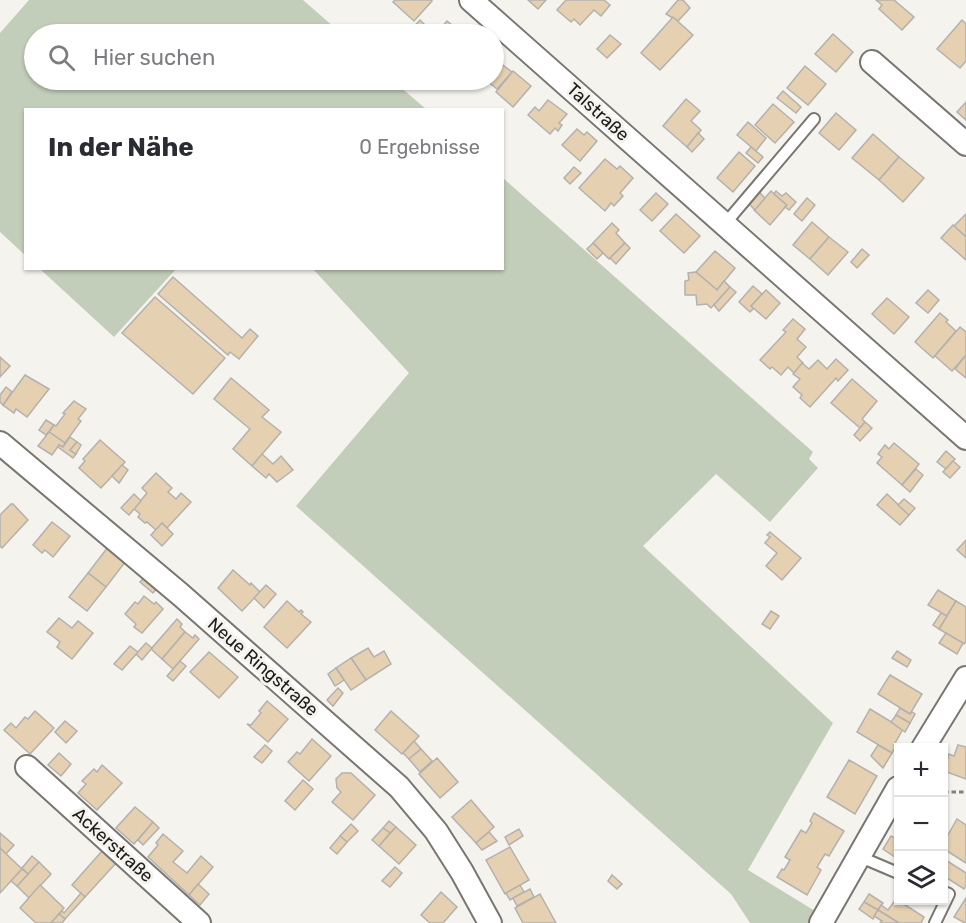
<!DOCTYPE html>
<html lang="de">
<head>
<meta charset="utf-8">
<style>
	body { margin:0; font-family:Rubik,sans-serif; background:#f2f2f3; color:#2b2b33 }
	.controls { position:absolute; right:18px; bottom:18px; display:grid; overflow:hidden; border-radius:0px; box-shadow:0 2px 4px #0004 }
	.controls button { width:54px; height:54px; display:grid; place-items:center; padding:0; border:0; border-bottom:2px solid #e1e1e2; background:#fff; color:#2b2b33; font:30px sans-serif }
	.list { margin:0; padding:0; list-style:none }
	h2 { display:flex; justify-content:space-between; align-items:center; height:78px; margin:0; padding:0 24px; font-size:26px }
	h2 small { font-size:20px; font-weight:400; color:#7c7c81 }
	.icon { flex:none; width:33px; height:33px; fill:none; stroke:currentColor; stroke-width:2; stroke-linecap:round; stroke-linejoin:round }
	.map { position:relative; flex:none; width:966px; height:923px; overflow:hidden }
	.search { position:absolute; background:#fff; box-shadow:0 2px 4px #0004; left:24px; top:24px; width:480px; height:66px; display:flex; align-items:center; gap:15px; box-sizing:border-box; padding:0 21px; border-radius:33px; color:#7c7c81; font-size:22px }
	.panel { position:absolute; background:#fff; box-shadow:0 2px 4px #0004; left:24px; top:108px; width:480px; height:162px; border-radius:0px }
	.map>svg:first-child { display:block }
	.green { fill:#c3ceba }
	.building { fill:#e5d1b2; stroke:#b4b1ad; stroke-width:1.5 }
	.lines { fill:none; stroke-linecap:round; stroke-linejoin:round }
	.service-casing { stroke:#797672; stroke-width:14 }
	.minor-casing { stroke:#797672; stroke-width:26 }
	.path { stroke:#83827f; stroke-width:3; stroke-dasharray:4.5 3; stroke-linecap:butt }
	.service { stroke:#fff; stroke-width:10 }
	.minor { stroke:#fff; stroke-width:22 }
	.labels { text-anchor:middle; stroke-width:6; stroke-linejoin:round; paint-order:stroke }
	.street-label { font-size:18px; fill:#1d1c1b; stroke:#f5f3ee }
</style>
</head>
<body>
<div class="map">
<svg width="966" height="923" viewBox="0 0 966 923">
	<rect width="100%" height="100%" fill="#f5f3ee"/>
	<g class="green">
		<polygon points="29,0 303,0 342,34 34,34 34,80 392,80 426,109 26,110 25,255 0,232 0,33"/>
		<polygon points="503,178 813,452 809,459 818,468 770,522 716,474 643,546 833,723 748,870 815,911 808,923 750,923 731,894 296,506 409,373 313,269 502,268"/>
		<polygon points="40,269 176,269 114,337"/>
	</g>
	<g class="building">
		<polygon points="395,0 431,0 432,1 414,21 393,2"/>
		<polygon points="528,0 546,0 538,9"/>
		<polygon points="566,0 604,0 610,5 601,16 594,10 580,25 574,19 571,22 557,10"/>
		<polygon points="678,0 683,0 690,8 678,21 666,14"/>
		<polygon points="876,0 894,0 914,17 902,30 879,9 882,5"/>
		<polygon points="673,17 693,35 660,70 641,53"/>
		<polygon points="420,20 427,27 420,34 412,34 409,32"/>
		<polygon points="962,20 966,24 966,61 960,68 937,49"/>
		<polygon points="447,21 463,34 436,34"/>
		<polygon points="833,34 853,52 836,72 815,54"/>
		<polygon points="610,35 621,44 607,58 597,49"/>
		<polygon points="500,63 512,72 497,89 486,80 494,80 494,70"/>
		<polygon points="805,66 826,84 808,105 787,88"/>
		<polygon points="513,71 531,86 513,107 496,92"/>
		<polygon points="783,91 801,107 796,113 777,98"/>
		<polygon points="686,99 700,111 691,121 701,130 687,147 663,126"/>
		<polygon points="548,100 567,114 559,123 562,125 558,131 555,128 550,134 528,115 535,107 539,111"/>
		<polygon points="966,102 966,120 957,112"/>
		<polygon points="773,104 794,122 775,143 755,125"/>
		<polygon points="836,113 856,130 839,150 819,133"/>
		<polygon points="748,122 766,138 756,151 737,135"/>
		<polygon points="577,129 584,135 587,132 597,141 580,161 562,145"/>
		<polygon points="698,133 704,139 692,152 687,147"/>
		<polygon points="873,134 899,157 879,180 852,158"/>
		<polygon points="751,147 763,157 758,163 746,153"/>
		<polygon points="739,152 755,166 733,192 717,178"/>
		<polygon points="899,157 924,178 903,202 879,180"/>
		<polygon points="605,159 617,169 620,166 633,178 620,193 623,196 614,206 611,203 605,211 579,188"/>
		<polygon points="574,167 581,173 570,184 564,178"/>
		<polygon points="771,191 787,205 770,225 754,210"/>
		<polygon points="776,191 782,196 786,193 796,202 789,210 785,207 787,205 774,194"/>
		<polygon points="759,192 765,198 755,210 749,204"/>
		<polygon points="656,193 668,204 652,221 640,210"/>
		<polygon points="807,198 815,205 802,221 794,214"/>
		<polygon points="676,214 700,236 684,253 660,231"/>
		<polygon points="966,214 966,237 954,226"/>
		<polygon points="812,222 829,237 810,259 793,245"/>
		<polygon points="612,223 619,230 616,233 625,243 609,259 593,243"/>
		<polygon points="953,225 966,237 966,260 941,238"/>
		<polygon points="829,237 848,252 828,275 810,259"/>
		<polygon points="593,243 603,253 597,259 587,249"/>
		<polygon points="625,243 630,248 616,264 610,258"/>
		<polygon points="862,249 869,255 857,268 851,262"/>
		<polygon points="715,251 735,268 717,290 696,272"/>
		<polygon points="696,272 717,290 724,281 730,287 711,308 707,304 697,305 696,295 685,295 685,281 689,280 688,273"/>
		<polygon points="173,277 242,338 250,329 258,336 239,359 230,352 228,355 158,294"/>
		<polygon points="753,286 762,294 751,306 754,308 750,312 739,302"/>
		<polygon points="730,287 736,292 719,311 714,305"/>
		<polygon points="766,290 780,303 766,319 751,306"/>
		<polygon points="928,290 939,300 928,313 916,303"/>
		<polygon points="155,297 225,358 193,394 122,333"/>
		<polygon points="887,298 909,317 894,334 872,314"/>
		<polygon points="940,313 948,320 946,322 956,331 933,358 915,342"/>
		<polygon points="793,319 805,329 797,339 806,347 797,357 803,363 794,373 788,367 781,375 772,367 770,369 760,360 786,332 783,330"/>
		<polygon points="960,327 966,332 966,355 952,371 935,356"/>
		<polygon points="966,355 966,378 955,369"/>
		<polygon points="0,357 10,366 0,377"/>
		<polygon points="836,359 848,370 838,381 836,378 810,407 800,398 802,395 793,387 800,379 793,374 802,363 809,369 818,360 827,369"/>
		<polygon points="25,375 49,389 27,417 16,409 14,413 3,405"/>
		<polygon points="231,378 269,410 262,417 281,432 252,466 233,449 250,429 214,399"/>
		<polygon points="852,379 877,401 862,419 865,422 860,428 831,403"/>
		<polygon points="6,387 12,392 3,405 0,402 0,395"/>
		<polygon points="74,401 86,409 78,419 81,421 65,443 49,432 54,425 56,426 65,414 63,413"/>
		<polygon points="46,420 54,425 46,435 39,430"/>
		<polygon points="865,422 872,428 860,441 854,435"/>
		<polygon points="49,432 65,443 63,447 59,445 52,455 38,446"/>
		<polygon points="70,437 77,442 70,450 76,454 73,458 58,447 59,445 63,447"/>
		<polygon points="100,440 125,462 101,488 79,468 85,461 83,459"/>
		<polygon points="77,442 81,445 76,454 70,450"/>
		<polygon points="894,443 919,464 902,485 877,463 882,457 878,454 885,445 889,449"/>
		<polygon points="946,451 955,459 946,469 937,462"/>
		<polygon points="262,454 273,464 281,456 293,470 277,482 269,474 266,478 252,466"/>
		<polygon points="953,461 960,467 950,478 943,472"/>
		<polygon points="122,465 128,470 119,483 112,476"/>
		<polygon points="916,469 923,475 910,492 902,485"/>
		<polygon points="156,473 172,488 168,492 176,499 181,493 191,502 167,528 162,523 156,530 147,522 145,523 138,517 140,514 134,509 147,493 142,488"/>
		<polygon points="134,494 141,501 129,515 121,508"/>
		<polygon points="887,494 909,515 900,525 877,505"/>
		<polygon points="904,499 915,508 909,515 898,505"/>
		<polygon points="11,504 13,504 28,520 2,548 0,546 0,515"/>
		<polygon points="52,522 70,536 53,557 45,550 42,553 33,545"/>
		<polygon points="162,523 173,534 162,546 151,535"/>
		<polygon points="770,532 801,558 782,580 766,566 777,553 765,543 770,537 767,535"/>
		<polygon points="966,540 966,558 957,550"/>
		<polygon points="108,547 126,561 106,587 88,573"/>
		<polygon points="233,570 250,585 251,583 260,592 242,611 218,588"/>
		<polygon points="88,573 106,587 87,611 69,597"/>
		<polygon points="146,576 158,587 153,593 140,582"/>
		<polygon points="266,585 276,594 264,608 254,598"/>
		<polygon points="938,590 956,601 947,616 928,605"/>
		<polygon points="144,596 154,604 156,602 163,609 142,633 134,627 136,624 125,614 135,602 138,604"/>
		<polygon points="287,601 299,612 301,610 303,612 301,614 311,622 287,648 264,627"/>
		<polygon points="956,601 966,607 966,641 964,644 939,629"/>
		<polygon points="771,611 779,616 770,629 762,624"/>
		<polygon points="941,613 947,616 939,629 933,625"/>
		<polygon points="59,618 72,628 78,621 93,633 72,659 57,647 60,642 47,632"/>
		<polygon points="177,619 182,624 180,627 185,632 162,659 151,649"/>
		<polygon points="185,632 193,638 195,635 199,639 173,669 162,659"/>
		<polygon points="946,633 963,643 957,654 939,643"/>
		<polygon points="146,643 152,648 142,660 136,654"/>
		<polygon points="130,646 138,652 122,670 114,664"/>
		<polygon points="368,648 374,657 384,651 391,664 366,680 351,658"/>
		<polygon points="897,651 911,660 907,667 892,658"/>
		<polygon points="209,652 238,677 219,698 190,672"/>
		<polygon points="351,658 366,680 351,690 336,668"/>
		<polygon points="180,661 186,666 173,681 167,676"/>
		<polygon points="336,668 344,680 335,686 328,674"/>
		<polygon points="890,675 922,694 910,714 878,694"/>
		<polygon points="338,688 343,693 333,706 327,700"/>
		<polygon points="267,701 288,719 268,742 247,724 251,725 261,713 259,711"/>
		<polygon points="900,708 910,714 912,712 915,714 910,723 896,715"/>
		<polygon points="870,709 903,729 894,745 896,746 892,753 857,732"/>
		<polygon points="35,711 54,728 30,754 4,730 11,723 16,728 25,717 28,719"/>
		<polygon points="391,711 419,736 402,754 375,730"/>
		<polygon points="896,715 910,723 905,732 891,722"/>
		<polygon points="65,721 77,731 66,743 55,732"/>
		<polygon points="312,739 331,756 309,781 288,762 297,752 300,754"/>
		<polygon points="414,741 421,749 409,759 403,753"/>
		<polygon points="265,745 272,751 262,763 254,757"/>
		<polygon points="878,745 892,753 883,768 871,756"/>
		<polygon points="958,745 966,747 966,779 944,771 949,754 954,756"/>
		<polygon points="421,749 432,761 420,772 409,759"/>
		<polygon points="59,753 71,764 61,776 48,765"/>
		<polygon points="437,758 458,782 440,798 419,774"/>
		<polygon points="849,760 877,776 855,814 827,797"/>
		<polygon points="102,765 122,783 97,810 78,793 86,784 82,781 94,769 97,772"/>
		<polygon points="342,773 351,773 375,795 353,820 332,802 341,792 337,788 336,779"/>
		<polygon points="303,780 313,789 295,810 285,801"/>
		<polygon points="471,800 494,827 476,843 452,817"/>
		<polygon points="135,807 153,822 134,844 116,828"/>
		<polygon points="814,813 844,831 829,856 825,854 817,867 821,870 807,895 777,877 782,869 784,870 790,860 785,857 801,830 806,833 812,823 810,821"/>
		<polygon points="957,819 966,825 966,863 944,849 944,842"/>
		<polygon points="389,821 396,827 390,833 383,828"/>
		<polygon points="153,822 159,828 143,845 138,840"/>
		<polygon points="351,824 358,831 347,842 340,836"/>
		<polygon points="396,827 416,845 399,864 379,846"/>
		<polygon points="383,828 390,833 379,846 372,840"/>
		<polygon points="519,829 523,836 509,845 505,837"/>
		<polygon points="489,832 497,841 482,850 476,843"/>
		<polygon points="0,833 14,845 6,854 0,848"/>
		<polygon points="163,834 183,851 173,862 187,873 201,856 213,867 189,895 148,857 158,845 156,843"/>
		<polygon points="340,836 347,842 337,854 330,848"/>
		<polygon points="891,836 898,840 898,859 883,849"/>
		<polygon points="510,847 529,880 505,894 486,860"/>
		<polygon points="0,848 22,869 0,893"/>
		<polygon points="102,851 116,863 85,897 72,885"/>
		<polygon points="32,856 39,862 28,874 22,868"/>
		<polygon points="944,859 966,873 966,885 964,889 944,876"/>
		<polygon points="39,862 51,874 29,898 17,886"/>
		<polygon points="395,867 402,873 390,887 382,881"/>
		<polygon points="22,869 28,874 17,886 11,881"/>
		<polygon points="612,875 622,884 617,889 608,881"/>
		<polygon points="198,884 209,894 200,905 189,895"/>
		<polygon points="40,885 64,908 51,923 36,923 20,908"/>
		<polygon points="520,885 524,892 510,900 506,893"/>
		<polygon points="530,889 534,897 517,906 513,898"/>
		<polygon points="441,892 457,907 443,923 430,923 421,915"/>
		<polygon points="81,893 85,897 65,919 59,914 62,911 64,913"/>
		<polygon points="540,894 556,923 523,923 515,908"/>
		<polygon points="869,894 883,903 878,910 864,902"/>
		<polygon points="966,898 966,923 965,923 954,917"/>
		<polygon points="896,899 924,917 921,923 899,923 878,910 881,905 888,910"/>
		<polygon points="864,902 878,910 873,919 859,909"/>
		<polygon points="878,910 899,923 880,923 882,921 874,916"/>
		<polygon points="59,914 65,919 62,923 51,923"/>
	</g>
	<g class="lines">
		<g class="service-casing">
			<g id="service">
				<polyline points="724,225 814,119"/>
				<polyline points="858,856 898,873"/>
				<polyline points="935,923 949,894 944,892"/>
			</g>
		</g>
		<g class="minor-casing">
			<g id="minor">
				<polyline points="471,0 966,438"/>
				<polyline points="872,62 966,144"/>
				<polyline points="0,443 181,595 399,787 436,831 462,872 490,923"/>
				<polyline points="923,748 966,678"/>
				<polyline points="27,767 199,923"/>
				<polyline points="821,923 898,788"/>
			</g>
		</g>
		<polyline class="path" points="944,792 966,792"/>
		<use href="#service" class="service"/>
		<use href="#minor" class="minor"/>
	</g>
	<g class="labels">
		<g class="street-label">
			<text transform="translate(598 112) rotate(42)" y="6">Talstraße</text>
			<text transform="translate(263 667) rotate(41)" y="6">Neue Ringstraße</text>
			<text transform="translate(113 845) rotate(42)" y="6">Ackerstraße</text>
		</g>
	</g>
</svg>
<div class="controls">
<button>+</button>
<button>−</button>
<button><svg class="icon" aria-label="layers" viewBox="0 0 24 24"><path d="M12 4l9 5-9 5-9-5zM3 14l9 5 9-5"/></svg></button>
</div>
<div class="search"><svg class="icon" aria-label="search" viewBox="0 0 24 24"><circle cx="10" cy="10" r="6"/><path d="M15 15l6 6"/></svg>Hier suchen</div>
<section class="panel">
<h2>In der Nähe<small>0 Ergebnisse</small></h2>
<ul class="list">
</ul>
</section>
</div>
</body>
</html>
